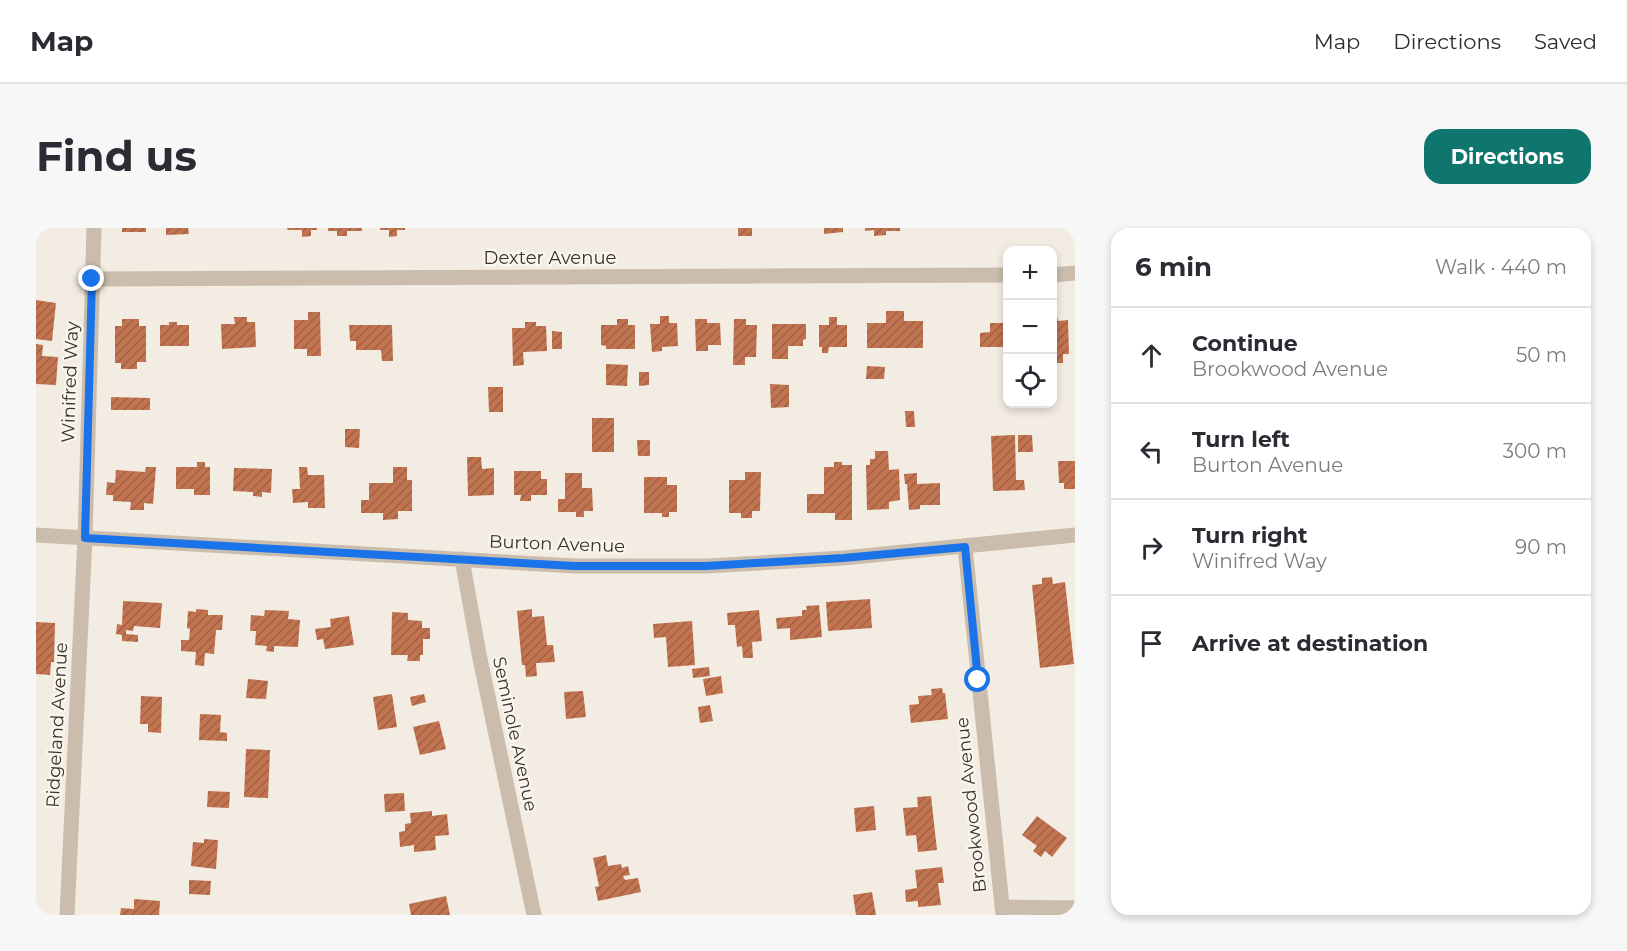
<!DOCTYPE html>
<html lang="en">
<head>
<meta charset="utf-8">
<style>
	body { margin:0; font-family:Montserrat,sans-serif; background:#f7f7f7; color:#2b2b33 }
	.controls { position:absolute; right:18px; top:18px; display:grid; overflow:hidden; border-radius:12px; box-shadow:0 3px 9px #0003 }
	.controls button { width:54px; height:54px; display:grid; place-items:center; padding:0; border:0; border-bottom:2px solid #e1e1e2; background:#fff; color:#2b2b33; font:30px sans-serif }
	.stop { position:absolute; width:18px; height:18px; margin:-14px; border:4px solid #1a73e8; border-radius:50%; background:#fff }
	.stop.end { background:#1a73e8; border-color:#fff; box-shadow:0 2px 6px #0008 }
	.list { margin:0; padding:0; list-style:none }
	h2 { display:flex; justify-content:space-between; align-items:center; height:78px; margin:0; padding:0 24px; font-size:26px }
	h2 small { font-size:20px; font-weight:400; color:#7c7c81 }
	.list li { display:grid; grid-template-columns:39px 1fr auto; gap:18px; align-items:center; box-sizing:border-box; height:96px; padding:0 24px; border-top:2px solid #e1e1e2 }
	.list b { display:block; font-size:22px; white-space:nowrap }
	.list p { margin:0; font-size:20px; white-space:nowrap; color:#7c7c81 }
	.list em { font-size:20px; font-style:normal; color:#7c7c81 }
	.icon { flex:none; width:33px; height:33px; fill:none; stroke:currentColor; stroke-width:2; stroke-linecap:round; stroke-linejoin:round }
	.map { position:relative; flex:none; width:1039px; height:687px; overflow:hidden; border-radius:18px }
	header { display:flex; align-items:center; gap:36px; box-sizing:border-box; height:84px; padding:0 30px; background:#fff; border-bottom:2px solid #e1e1e2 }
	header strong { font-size:28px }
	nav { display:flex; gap:33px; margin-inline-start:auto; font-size:21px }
	.intro { display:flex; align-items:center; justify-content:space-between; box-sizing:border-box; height:144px; padding:0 36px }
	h1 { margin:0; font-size:42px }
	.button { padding:15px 27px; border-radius:18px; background:#0f766e; color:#fff; font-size:21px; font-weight:700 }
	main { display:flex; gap:36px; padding:0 36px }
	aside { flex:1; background:#fff; border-radius:18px; box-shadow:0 3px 9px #0003 }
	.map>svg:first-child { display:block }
	.building { fill:url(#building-hatch) }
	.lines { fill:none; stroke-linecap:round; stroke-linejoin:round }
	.minor { stroke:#cbbdad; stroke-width:15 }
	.route { stroke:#1a73e8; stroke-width:8 }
	.labels { text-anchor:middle; stroke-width:4.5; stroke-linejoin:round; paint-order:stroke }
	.street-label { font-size:18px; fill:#3a312c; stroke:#faf6ee }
</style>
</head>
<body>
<header>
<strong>Map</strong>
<nav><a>Map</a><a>Directions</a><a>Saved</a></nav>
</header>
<div class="intro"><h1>Find us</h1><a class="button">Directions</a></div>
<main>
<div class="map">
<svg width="1039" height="687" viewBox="0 0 1039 687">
	<defs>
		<pattern id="building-hatch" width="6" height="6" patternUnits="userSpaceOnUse" patternTransform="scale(1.5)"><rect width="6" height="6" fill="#c27451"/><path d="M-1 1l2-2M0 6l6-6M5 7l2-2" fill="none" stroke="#9f6043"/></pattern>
	</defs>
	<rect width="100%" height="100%" fill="#f3ece2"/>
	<g class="building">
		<rect x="86" y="0" width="24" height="4"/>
		<polygon points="130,0 152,0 153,6 130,7"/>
		<polygon points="251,0 281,0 281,2 275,2 275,8 266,9 266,2 252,2"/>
		<polygon points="292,0 326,0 326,3 311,3 311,8 301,8 301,3 292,3"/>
		<polygon points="344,0 369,0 369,2 361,2 361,8 353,9 353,2 344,2"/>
		<rect x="702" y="0" width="14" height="8"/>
		<polygon points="788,0 807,0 807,4 788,6"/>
		<polygon points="829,0 864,0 864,3 850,3 850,7 838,8 838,2 829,3"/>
		<polygon points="0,72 20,75 16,113 0,111"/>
		<polygon points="850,83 868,83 868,93 887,93 887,120 831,120 831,95 850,95"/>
		<polygon points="272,84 284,84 285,128 271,128 271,121 258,121 258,92 272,92"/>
		<polygon points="624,88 633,88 633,95 641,95 642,118 626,119 626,123 616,124 614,96 624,96"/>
		<polygon points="1021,88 1022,93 1032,92 1033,126 1027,126 1027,135 1017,135 1017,89"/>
		<polygon points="198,89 211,89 211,94 219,94 220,119 186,121 185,96 199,96"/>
		<polygon points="793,89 801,89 801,97 811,97 811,119 793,119 792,125 786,125 786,119 783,119 783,97 793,97"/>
		<polygon points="86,91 103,91 103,98 110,98 110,134 101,134 101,141 85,141 85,135 79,135 79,98 86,98"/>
		<polygon points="581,91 592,91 592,97 599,97 599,121 570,121 570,118 565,117 565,97 581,97"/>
		<polygon points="659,91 671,91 671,95 684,95 685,117 672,117 672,123 660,123"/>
		<polygon points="698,91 710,91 710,97 721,97 720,129 709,129 709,137 697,137"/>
		<polygon points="133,94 141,94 141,97 153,97 153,118 124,118 124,97 133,97"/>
		<polygon points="489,94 500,94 500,98 510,98 511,123 487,124 488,137 477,138 476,100 489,100"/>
		<polygon points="954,95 972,95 972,119 944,119 944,105 954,104"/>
		<polygon points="736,96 770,96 770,111 767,112 767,118 752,118 752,131 736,131"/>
		<polygon points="313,97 356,97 357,133 346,133 345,122 320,122 320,113 314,113"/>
		<polygon points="516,103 526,104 526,121 516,121"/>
		<polygon points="0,116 7,117 6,128 22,129 20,157 0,156"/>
		<polygon points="570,136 592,137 591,158 570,157"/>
		<polygon points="831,138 849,139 848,151 830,151"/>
		<polygon points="603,144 613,144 613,157 603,158"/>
		<polygon points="734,156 753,157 753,179 735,180"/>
		<polygon points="452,159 467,159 467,184 453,184"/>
		<polygon points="75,169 114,170 114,182 75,182"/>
		<polygon points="869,183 878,183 879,199 870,199"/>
		<rect x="556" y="190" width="22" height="34"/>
		<polygon points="309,201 324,201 323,220 309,219"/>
		<polygon points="979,207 980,252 988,252 989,262 957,263 955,208"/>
		<polygon points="982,207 996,207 997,224 982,224"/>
		<polygon points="601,212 614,212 614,228 602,228"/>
		<polygon points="839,223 852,223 853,242 863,241 864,272 853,274 853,281 831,282 830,237 834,237 834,231 839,231"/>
		<polygon points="431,229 445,229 446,241 458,240 458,267 432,268"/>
		<polygon points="1022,233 1039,233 1039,261 1028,261 1028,255 1023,255"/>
		<polygon points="161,234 169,234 169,239 174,239 174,267 158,267 158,261 140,261 140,239 161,239"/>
		<polygon points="798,234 806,234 806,237 816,237 816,292 799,292 799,285 771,285 771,266 788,266 788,239 798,239"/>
		<polygon points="110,239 120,239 117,276 108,275 108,282 94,282 95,274 77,273 77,267 70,267 71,254 79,255 80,242 109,244"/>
		<polygon points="263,239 271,239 272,247 288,247 289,280 272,280 272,274 257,275 256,261 264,261"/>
		<polygon points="357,239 371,239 371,252 376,252 376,283 362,283 362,291 347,292 347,285 325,285 325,272 333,272 333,255 357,255"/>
		<polygon points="198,240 236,241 235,265 226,264 226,269 217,268 217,264 197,263"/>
		<polygon points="478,243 505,243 505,251 511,251 511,267 495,267 495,273 484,273 485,267 478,267"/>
		<polygon points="709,244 725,244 724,283 716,283 716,290 705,290 705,285 693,285 693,252 709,252"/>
		<polygon points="529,245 546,245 546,260 556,260 557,283 548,283 548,289 540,289 540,284 522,284 522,271 529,271"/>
		<polygon points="881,245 881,256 904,255 904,277 884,277 884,281 873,282 871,256 869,256 868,246"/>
		<polygon points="608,249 631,249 631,257 641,257 641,284 633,284 633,289 626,289 626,285 608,285"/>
		<polygon points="1016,349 1017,356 1029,354 1038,436 1004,440 996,357 1006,356 1006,350"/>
		<polygon points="834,371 836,400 792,403 790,374"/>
		<polygon points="87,373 126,375 124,400 98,398 97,403 90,402 90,406 102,407 102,414 86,413 86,407 80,406 81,396 86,397"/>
		<polygon points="783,377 786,409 754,412 754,400 741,401 740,390 766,388 766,382 771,382 770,378"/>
		<polygon points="160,381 172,382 172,387 187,387 186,402 180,402 178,426 169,425 168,438 159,437 160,424 145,423 145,412 153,412 154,401 151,400 152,383 160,384"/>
		<polygon points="496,381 496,389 508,388 511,417 517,417 519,434 500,435 501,448 490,449 489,437 486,437 481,383"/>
		<polygon points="229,382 253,383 252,391 264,392 262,419 238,418 238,424 230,423 231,418 219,417 220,403 214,403 215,387 228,388"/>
		<polygon points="723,382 726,413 716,414 717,430 707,430 706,418 701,419 699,397 692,397 691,385"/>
		<polygon points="356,384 372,385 372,392 386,393 386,400 394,400 394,411 387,411 387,427 384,427 384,433 371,433 372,427 355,427"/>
		<polygon points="313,388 318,417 289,421 287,411 281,412 279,401 295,399 294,391"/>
		<polygon points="656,393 659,437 632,439 630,409 618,410 617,396"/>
		<polygon points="0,394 19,395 18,434 15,434 14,447 0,446"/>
		<polygon points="673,439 674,448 657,450 656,441"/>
		<polygon points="685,448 687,465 670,468 667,451"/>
		<polygon points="212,451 232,453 230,471 210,470"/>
		<polygon points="906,460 907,465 909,465 912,491 875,495 873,477 883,476 882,468 896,467 895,461"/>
		<polygon points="547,463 550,489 530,491 528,464"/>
		<polygon points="356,466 361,499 342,502 337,469"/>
		<polygon points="388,466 390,474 376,478 374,469"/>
		<polygon points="105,468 126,469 125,505 112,504 112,496 104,496"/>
		<polygon points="674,477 677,493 664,495 662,479"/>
		<polygon points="164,486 185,487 184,504 191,505 191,513 163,512"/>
		<polygon points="403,493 410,521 384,527 377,499"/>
		<polygon points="210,521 234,522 232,570 208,569"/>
		<polygon points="172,563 194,564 193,580 171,579"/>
		<polygon points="368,565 369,583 349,584 348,566"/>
		<polygon points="895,568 901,622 882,624 880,607 870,608 867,580 882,579 881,569"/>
		<polygon points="838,578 840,602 820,604 818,580"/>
		<polygon points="396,583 396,588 411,586 413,607 399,608 400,622 378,624 378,617 364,619 363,604 369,603 369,596 375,595 374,585"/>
		<polygon points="1001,588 1031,610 1016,629 1009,623 1005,629 997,623 1001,618 986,607"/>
		<polygon points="168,611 182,612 180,641 155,638 157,614 168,615"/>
		<polygon points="570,627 572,638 585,636 586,640 592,638 594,647 587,648 589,652 602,650 605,664 562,673 559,659 563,658 557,630"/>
		<polygon points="906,639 908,655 902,655 905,677 882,679 882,673 870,674 869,662 881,660 879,642"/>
		<polygon points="153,652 175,653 174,667 153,666"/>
		<polygon points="836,664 840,687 820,687 817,667"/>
		<polygon points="410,668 414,687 375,687 373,676"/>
		<polygon points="98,671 124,673 123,687 84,687 85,680 98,681"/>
	</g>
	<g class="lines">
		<g class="minor">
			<polyline points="1017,47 1039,45"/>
			<polyline points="56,51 972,47"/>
			<polyline points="0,307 539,338 671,338 807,330 1039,307"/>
			<polyline points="929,319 967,687"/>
			<polyline points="426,331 443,426 498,687"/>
			<polyline points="966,679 1039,680"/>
			<polyline points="31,687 49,310 58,0"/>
		</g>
	</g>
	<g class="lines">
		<polyline class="route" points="56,51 49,310 538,338 670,338 807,330 929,319 942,452"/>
	</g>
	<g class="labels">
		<g class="street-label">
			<text x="514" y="36">Dexter Avenue</text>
			<text transform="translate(34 154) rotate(-88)" y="6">Winifred Way</text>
			<text transform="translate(521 316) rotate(2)" y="6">Burton Avenue</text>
			<text transform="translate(21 497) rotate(-87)" y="6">Ridgeland Avenue</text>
			<text transform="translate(479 506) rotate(78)" y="6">Seminole Avenue</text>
			<text transform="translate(935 577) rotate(-96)" y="6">Brookwood Avenue</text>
		</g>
	</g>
</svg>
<div class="controls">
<button>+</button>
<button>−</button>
<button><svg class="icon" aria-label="locate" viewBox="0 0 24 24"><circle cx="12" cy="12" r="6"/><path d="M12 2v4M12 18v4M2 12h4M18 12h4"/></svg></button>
</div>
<div class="stop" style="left:942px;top:452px"></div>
<div class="stop end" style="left:56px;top:51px"></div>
</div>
<aside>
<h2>6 min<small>Walk · 440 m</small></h2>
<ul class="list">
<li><svg class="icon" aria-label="ahead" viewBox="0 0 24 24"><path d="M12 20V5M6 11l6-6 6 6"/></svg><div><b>Continue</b><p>Brookwood Avenue</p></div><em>50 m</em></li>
<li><svg class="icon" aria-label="left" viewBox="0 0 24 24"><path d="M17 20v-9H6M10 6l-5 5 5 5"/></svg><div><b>Turn left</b><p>Burton Avenue</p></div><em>300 m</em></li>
<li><svg class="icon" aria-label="right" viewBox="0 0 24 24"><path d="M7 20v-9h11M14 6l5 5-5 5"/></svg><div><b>Turn right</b><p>Winifred Way</p></div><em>90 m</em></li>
<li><svg class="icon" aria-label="arrive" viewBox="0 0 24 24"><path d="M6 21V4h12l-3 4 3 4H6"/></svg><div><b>Arrive at destination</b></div></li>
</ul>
</aside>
</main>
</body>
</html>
